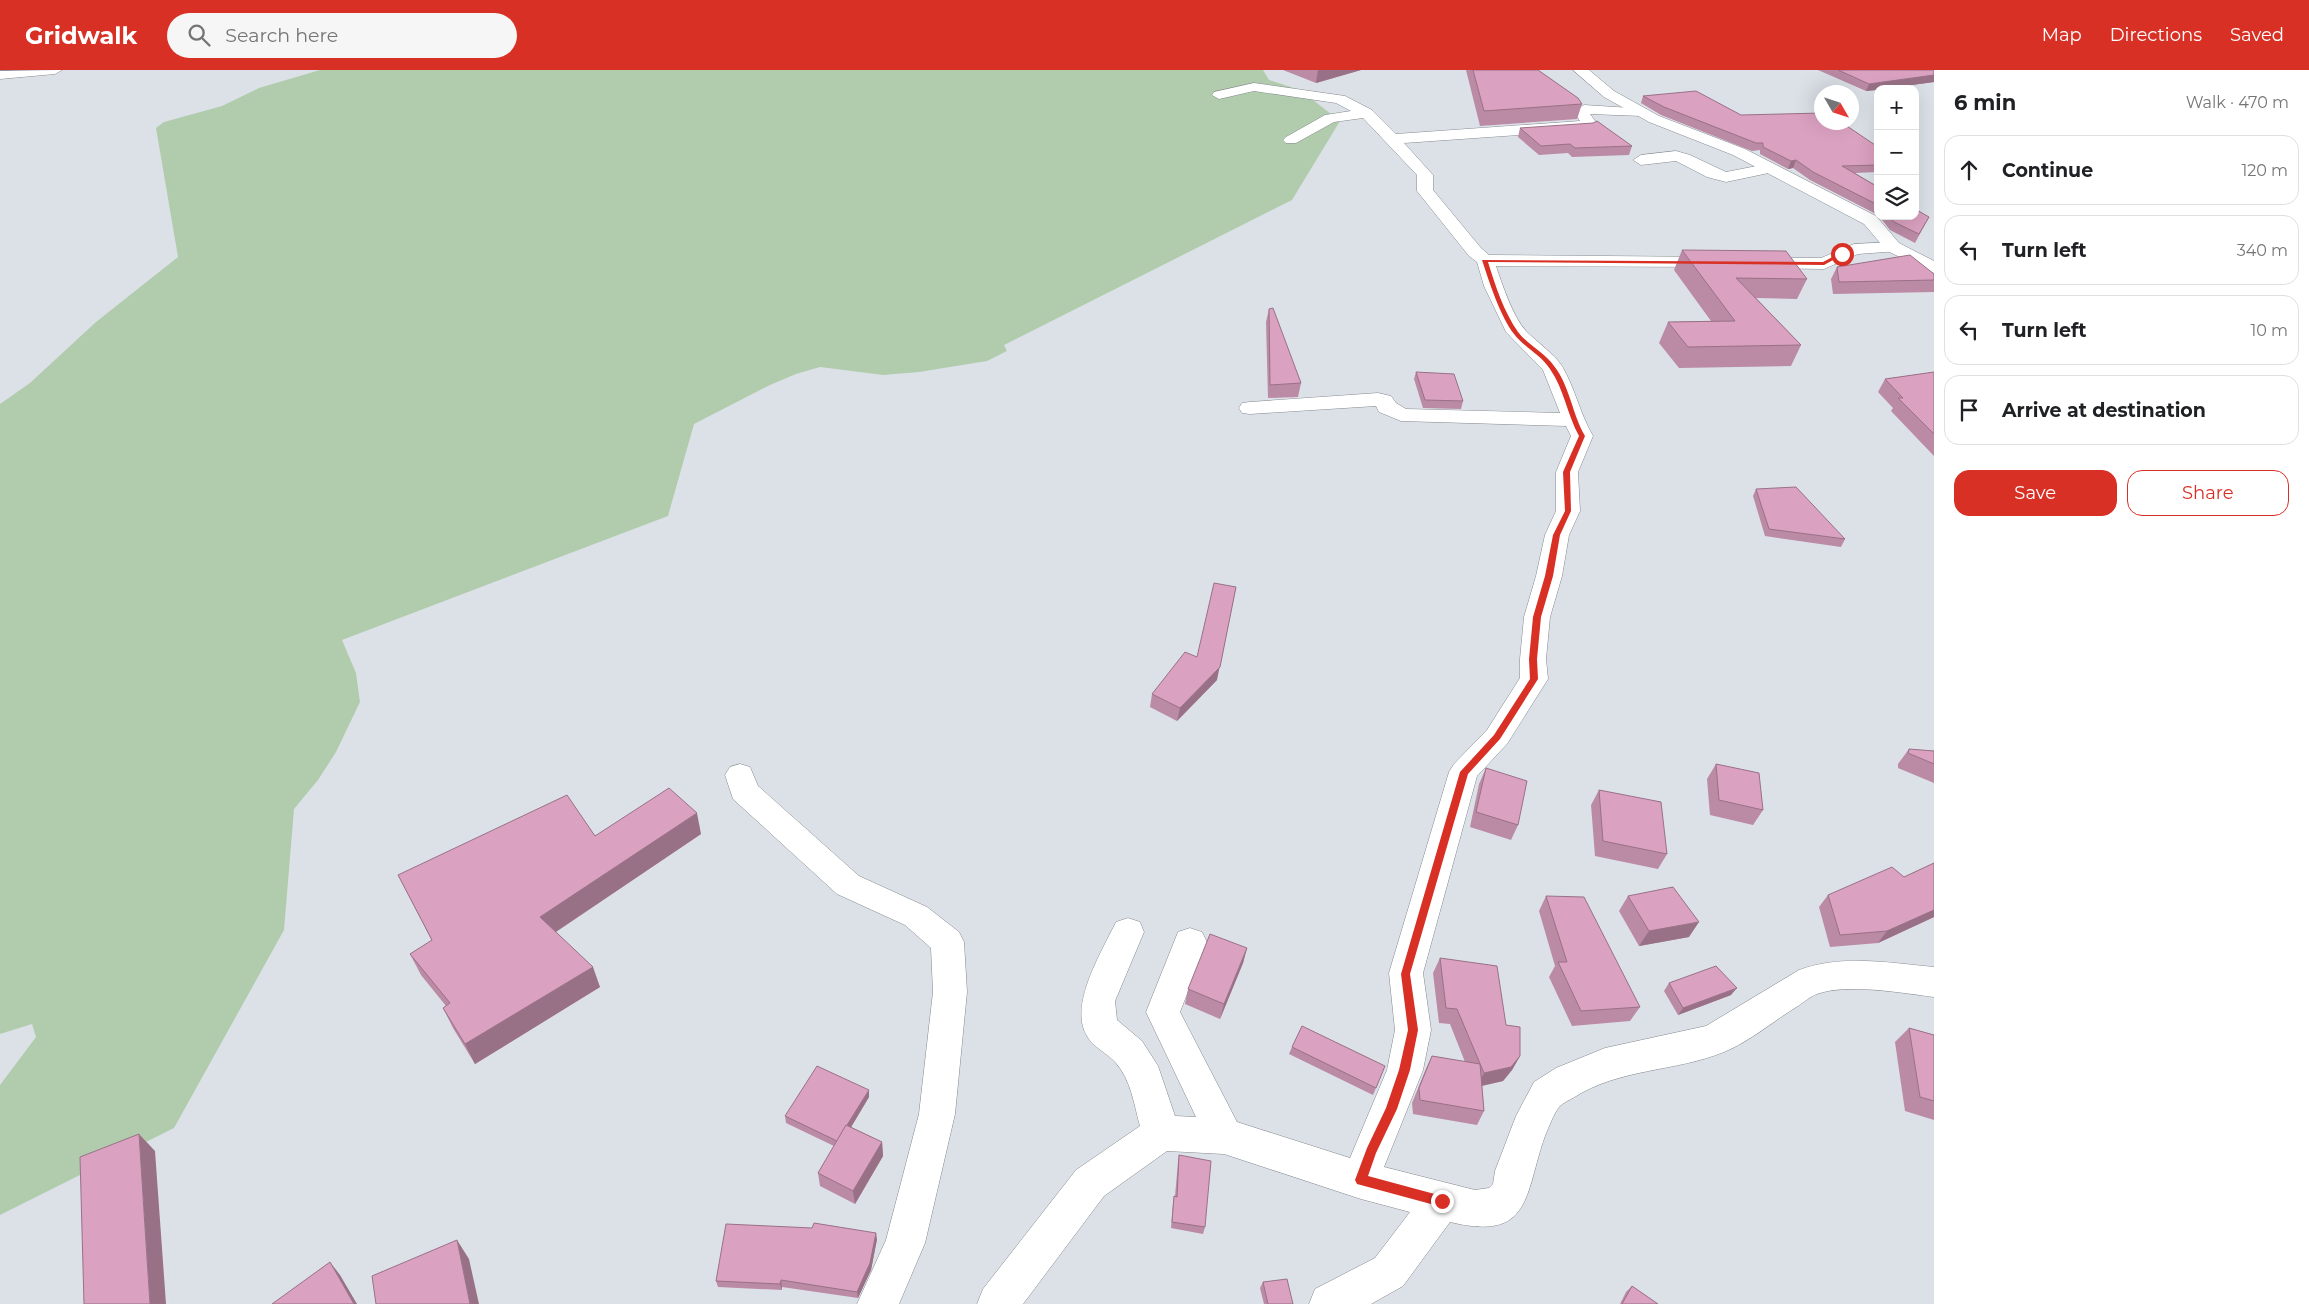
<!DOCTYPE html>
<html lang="en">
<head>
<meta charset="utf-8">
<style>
	body { margin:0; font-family:Montserrat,sans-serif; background:#f6f6f6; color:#202124 }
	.controls { position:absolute; right:15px; top:15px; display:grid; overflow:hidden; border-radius:10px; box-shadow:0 5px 20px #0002 }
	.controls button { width:45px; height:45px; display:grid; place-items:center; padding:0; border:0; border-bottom:1px solid #e0e0e0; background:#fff; color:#202124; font:25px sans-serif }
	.compass { position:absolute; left:1814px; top:15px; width:45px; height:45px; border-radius:50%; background:#fff; box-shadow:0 5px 20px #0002; rotate:129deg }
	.stop { position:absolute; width:15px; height:15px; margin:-11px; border:4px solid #d93025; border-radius:50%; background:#fff }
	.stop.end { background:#d93025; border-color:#fff; box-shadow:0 1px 5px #0008 }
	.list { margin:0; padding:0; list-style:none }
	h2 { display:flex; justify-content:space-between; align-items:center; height:65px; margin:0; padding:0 20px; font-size:21px }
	h2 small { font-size:16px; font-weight:400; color:#757577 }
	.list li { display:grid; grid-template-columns:32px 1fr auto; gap:15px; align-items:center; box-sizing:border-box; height:70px; margin:0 10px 10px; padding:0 10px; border:1px solid #e0e0e0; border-radius:15px }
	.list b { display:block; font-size:19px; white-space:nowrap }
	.list em { font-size:16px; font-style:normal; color:#757577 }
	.actions { display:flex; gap:10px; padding:15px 20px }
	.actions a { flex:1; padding:11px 0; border:1px solid #d93025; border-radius:15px; text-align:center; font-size:18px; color:#d93025 }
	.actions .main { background:#d93025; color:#fff }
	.icon { flex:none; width:28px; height:28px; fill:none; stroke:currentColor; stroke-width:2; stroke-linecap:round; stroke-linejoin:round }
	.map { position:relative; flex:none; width:1934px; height:1234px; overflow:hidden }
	header { display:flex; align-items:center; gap:30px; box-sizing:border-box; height:70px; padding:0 25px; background:#d93025; color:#fff }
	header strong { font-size:24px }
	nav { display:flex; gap:28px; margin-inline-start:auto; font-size:18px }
	.search { width:350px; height:45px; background:#f6f6f6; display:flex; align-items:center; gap:12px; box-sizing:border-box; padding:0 18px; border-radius:28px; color:#757577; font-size:19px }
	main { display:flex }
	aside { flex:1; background:#fff }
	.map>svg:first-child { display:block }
	.green { fill:#b1ccad }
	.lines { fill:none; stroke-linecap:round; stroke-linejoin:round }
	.street-casing { stroke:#84888e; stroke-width:1 }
	.secondary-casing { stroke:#84888e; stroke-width:1 }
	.street { fill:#fff; fill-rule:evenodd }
	.secondary { fill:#fff; fill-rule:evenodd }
	.wall { fill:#bb8aa5 }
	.shaded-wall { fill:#997186 }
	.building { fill:#daa1c0; stroke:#997186 }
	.route { fill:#d93025 }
</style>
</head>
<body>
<header>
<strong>Gridwalk</strong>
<div class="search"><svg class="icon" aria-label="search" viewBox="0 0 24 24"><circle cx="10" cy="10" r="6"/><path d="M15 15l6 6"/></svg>Search here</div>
<nav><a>Map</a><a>Directions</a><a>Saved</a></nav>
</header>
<main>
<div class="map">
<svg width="1934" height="1234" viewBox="0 0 1934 1234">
	<rect width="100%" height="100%" fill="#dce1e8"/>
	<polygon class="green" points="320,0 1263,0 1269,10 1300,20 1340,51 1292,130 1004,275 1007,281 987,291 919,302 883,305 820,297 796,304 770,315 694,354 668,446 342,570 356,603 360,632 336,682 318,710 294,739 284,860 174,1058 0,1145 0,1015 36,967 32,954 0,964 0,334 30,313 96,252 178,187 156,58 164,52 222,36 259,18"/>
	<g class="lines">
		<g class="street-casing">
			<g id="street">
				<polygon points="62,0 55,4 0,9 0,1"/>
				<path d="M1254,13L1345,26L1372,40L1396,64L1580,51L1574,41L1584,35L1647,39L1649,42L1647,45L1642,46L1590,44L1598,55L1590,60L1404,73L1433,105V120L1481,178L1489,185L1715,187L1721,188L1724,192L1721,196L1715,197L1496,196C1502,214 1513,247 1526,261C1538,273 1553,283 1562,296C1575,318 1580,344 1593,366L1578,402L1580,441L1569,465L1562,506L1550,547L1546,589L1548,609L1507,674L1477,706L1423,903L1431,960L1423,1000L1384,1097L1475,1120L1489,1118L1493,1114L1495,1101L1516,1046L1534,1012L1556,998L1605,978L1706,956L1799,900C1843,884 1889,893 1934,897V927C1902,923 1847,913 1817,924C1811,926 1804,932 1798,936C1775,950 1749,972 1724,982C1675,1002 1619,998 1573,1028C1569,1030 1563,1033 1560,1036C1553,1044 1549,1057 1545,1066C1524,1125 1532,1172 1450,1152L1403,1216L1371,1234H1309L1315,1219L1375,1188L1410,1142L1361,1129L1224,1084L1167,1081L1104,1126L1023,1234H977L983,1219L1076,1100L1140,1056C1134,1035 1131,1009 1115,992C1107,983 1093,977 1087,966C1068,936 1102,881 1116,852L1128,848L1140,852L1144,862L1115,931L1117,950L1142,971L1158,996L1175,1046L1196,1047L1146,942L1178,862L1190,858L1202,862L1207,872L1180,942L1237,1052L1350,1088L1387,1000L1395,960L1389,903L1449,702L1454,694L1487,660L1520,608V589L1524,547L1536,506L1545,465L1556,441V402L1571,366L1566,356L1401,351L1379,342L1376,336L1250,344L1242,343L1239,338L1242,333L1250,332L1378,323L1391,326L1396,333L1406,339L1560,343L1543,300L1506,262L1484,216L1477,192L1469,186L1417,121V105L1363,48L1334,52L1296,73H1286L1283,70L1286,67L1325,45L1351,41L1336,33L1254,21L1219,29L1212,25L1214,22Z"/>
				<polygon points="1676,81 1690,85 1726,102 1772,93 1780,98 1778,101 1726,112 1707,107 1676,91 1641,95 1633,90 1641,85"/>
				<polygon points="1893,172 1899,173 1902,177 1899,181 1858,184 1824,199 1758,198 1752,197 1749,193 1752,189 1758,188 1821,188 1854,174"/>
				<polygon points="740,694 750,697 758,716 859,806 927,837 959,862 964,872 967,922 955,1044 925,1173 899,1234 857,1234 886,1170 919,1044 933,922 931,878 905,855 837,824 733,729 725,705 730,697"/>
			</g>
		</g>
		<g class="secondary-casing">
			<polygon id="secondary" points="1573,0 1589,0 1614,21 1659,46 1745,79 1876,146 1899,173 1934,191 1934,203 1887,181 1864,154 1733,85 1649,52 1604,27"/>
		</g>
		<use href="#street" class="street"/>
		<use href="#secondary" class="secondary"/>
	</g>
	<g class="wall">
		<polygon points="1283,0 1361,0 1316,13"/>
		<polygon points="1466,0 1538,0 1582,34 1577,49 1480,56"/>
		<polygon points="1818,0 1934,0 1934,12 1866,21"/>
		<polygon points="1643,26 1741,45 1878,77 1878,102 1855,103 1878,117 1878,145 1810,110 1793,98 1788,99 1760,84 1760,80 1752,81 1661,45 1641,33"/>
		<polygon points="1520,58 1632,76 1629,85 1572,87 1568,83 1539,85 1518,67"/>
		<polygon points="1879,146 1915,146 1929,147 1915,173 1890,160"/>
		<polygon points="1682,180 1807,209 1797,229 1756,228 1801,275 1791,296 1679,298 1659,273 1668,252 1711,251 1674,200"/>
		<polygon points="1837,197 1934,204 1934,222 1833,224 1831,209"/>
		<polygon points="1269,239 1301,313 1298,327 1268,328 1266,252"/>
		<polygon points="1416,302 1463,331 1461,339 1423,338 1414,309"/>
		<polygon points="1934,302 1934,386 1891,341 1893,338 1878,322 1885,309"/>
		<polygon points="1756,419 1845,469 1841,477 1765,466 1753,426"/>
		<polygon points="1217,610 1177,651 1150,637 1152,624"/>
		<polygon points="1909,679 1934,681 1934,713 1898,698 1898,694"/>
		<polygon points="1716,694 1763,740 1753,755 1710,745 1707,709"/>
		<polygon points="1486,698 1518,755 1511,770 1470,757 1479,714"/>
		<polygon points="1599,720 1667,784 1658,799 1595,786 1591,735"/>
		<polygon points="701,764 556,862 600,917 475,994 453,958 443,938 446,936 421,905 410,884 432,871 398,805 595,766"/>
		<polygon points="1934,793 1934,847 1878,873 1830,877 1819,837 1828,825 1904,807"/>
		<polygon points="1546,826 1640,937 1630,951 1572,956 1549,907 1555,896 1539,841"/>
		<polygon points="1628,826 1689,867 1639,876 1619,841"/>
		<polygon points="1247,878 1243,893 1220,949 1185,934 1188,919"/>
		<polygon points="1440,888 1506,955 1520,986 1512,1000 1503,1011 1482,1016 1484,1041 1477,1055 1413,1044 1412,1033 1425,1001 1432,986 1465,992 1450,954 1439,953 1433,903"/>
		<polygon points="1669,913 1731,925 1678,945 1664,921"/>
		<polygon points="1909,958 1934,965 1934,1050 1905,1041 1895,972"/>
		<polygon points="1292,977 1385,996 1373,1025 1289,984"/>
		<polygon points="869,1020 869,1027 851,1057 882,1072 883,1086 855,1134 820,1116 818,1103 834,1076 786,1053 785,1046"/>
		<polygon points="1179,1085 1205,1157 1203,1164 1171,1158 1173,1133 1174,1126 1175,1126 1178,1092"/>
		<polygon points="877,1169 871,1200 858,1228 782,1217 782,1220 718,1217 716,1211"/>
		<polygon points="1263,1212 1293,1234 1264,1234 1260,1218"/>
		<polygon points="1632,1216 1658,1234 1620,1234 1626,1222"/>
	</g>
	<g class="shaded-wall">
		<polygon points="1318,0 1361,0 1316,13"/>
		<polygon points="1934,5 1934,12 1883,19 1878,19 1878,20 1866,21 1869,14"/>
		<polygon points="1796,90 1793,98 1788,99 1791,91"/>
		<polygon points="1236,517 1217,610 1177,651 1180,638"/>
		<polygon points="697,743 701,764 548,867 540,847"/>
		<polygon points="1934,840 1934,847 1878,873 1887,861"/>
		<polygon points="1699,852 1689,867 1639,876 1649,861"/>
		<polygon points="1247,878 1243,893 1220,949 1224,934"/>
		<polygon points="593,897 600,917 475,994 465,974"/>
		<polygon points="1737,918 1731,925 1678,945 1683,938"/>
		<polygon points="1520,986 1512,1000 1503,1011 1476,1017 1484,1003"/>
		<polygon points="869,1020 869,1027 838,1079 837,1072"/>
		<polygon points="139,1064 155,1081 166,1234 150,1234"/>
		<polygon points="882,1072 883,1086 855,1134 853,1121"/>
		<polygon points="876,1163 877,1169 871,1200 858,1228 857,1222"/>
		<polygon points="457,1170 469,1189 479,1234 470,1234"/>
		<polygon points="330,1192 340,1205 357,1234 354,1234"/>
		<polygon points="781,1210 782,1217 782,1220 780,1214"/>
	</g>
	<g class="building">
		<polygon points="1473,0 1538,0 1578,28 1582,34 1484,41"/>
		<polygon points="1838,0 1934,0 1934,5 1869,14"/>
		<polygon points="1696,21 1741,45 1822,43 1822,52 1841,52 1878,77 1878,95 1842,96 1878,117 1878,135 1813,102 1796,90 1791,91 1763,77 1763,73 1756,73 1664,37 1643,26"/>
		<polygon points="1597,51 1632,76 1575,78 1570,74 1541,76 1520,58 1593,53"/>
		<polygon points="1915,139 1929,147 1919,164 1894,152 1890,146 1915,146"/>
		<polygon points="1682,180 1786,181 1807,209 1736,208 1801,275 1688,277 1668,252 1735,251"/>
		<polygon points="1910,185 1934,204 1934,210 1839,212 1837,197"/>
		<polygon points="1273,238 1301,313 1270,315 1269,239"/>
		<polygon points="1416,302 1454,304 1463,331 1425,330"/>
		<polygon points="1934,302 1934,364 1898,328 1903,328 1885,309"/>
		<polygon points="1796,417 1845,469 1769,459 1756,419"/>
		<polygon points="1214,513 1236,517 1220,597 1180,638 1152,624 1185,582 1197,587"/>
		<polygon points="1909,679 1934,681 1934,694 1908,683"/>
		<polygon points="1716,694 1759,703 1763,740 1719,730"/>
		<polygon points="1486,698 1527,711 1518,755 1476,742"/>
		<polygon points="669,718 697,743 540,847 593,897 465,974 443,938 450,933 410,884 432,870 398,805 567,725 595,766"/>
		<polygon points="1599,720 1661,732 1667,784 1603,771"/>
		<polygon points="1934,793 1934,840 1887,861 1840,865 1828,825 1892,797 1904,807"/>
		<polygon points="1673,817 1699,852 1649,861 1628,826"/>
		<polygon points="1546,826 1584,827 1640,937 1581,941 1558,892 1567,892"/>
		<polygon points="1210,864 1247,878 1224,934 1188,919"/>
		<polygon points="1440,888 1497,896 1506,955 1520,957 1520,986 1511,997 1484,1003 1457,939 1446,938"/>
		<polygon points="1716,896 1737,918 1683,938 1669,913"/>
		<polygon points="1302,956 1385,996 1376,1018 1292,977"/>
		<polygon points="1909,958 1934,965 1934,1031 1920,1027"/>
		<polygon points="1432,986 1480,994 1484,1041 1420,1030 1419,1018"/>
		<polygon points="817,996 869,1020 837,1071 785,1046"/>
		<polygon points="846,1055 882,1072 853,1121 818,1103"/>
		<polygon points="139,1064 150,1234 84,1234 80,1087"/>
		<polygon points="1179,1085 1211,1091 1205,1157 1172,1152 1174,1126 1177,1127"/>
		<polygon points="814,1153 876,1163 870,1193 857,1222 781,1210 780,1214 716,1211 726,1154 812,1158"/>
		<polygon points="457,1170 470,1234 376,1234 372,1206"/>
		<polygon points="330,1192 354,1234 272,1234"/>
		<polygon points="1287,1209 1293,1234 1268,1234 1263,1212"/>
		<polygon points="1632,1216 1658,1234 1622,1234"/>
	</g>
	<path class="route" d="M1840,183L1844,184L1824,195L1488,192C1495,215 1504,242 1518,262C1528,275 1545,283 1554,296C1570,316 1572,344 1585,366L1570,402L1571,441L1560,465L1553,506L1541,547L1537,589L1538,609L1500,669L1468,704L1410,904L1418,960L1410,1000L1397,1039L1376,1083L1368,1106L1442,1126L1448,1131L1442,1137L1357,1114L1355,1110L1367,1078L1386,1038L1399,1000L1408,960L1401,904L1460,702L1494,665L1530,609L1529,589L1533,547L1545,506L1553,465L1565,441L1563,402L1579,366C1567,344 1564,319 1550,299C1541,285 1524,277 1514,264C1500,246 1489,211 1482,190L1823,192Z"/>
</svg>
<div class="controls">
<button>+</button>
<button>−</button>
<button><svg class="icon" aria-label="layers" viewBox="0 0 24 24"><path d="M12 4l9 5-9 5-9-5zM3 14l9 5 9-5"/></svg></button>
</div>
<svg class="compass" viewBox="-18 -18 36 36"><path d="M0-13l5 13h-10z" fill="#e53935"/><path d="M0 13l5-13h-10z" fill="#757577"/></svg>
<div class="stop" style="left:1842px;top:184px"></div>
<div class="stop end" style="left:1442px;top:1131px"></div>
</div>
<aside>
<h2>6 min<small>Walk · 470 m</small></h2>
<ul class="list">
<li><svg class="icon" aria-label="ahead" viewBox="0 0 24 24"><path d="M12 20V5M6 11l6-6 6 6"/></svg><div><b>Continue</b></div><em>120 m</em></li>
<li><svg class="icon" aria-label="left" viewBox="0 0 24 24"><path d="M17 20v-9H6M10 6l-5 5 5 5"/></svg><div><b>Turn left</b></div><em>340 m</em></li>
<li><svg class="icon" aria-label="left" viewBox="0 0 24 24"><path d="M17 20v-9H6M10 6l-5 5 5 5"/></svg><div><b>Turn left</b></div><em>10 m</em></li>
<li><svg class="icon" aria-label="arrive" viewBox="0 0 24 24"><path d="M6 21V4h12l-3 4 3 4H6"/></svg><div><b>Arrive at destination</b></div></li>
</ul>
<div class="actions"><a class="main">Save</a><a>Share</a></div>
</aside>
</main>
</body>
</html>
